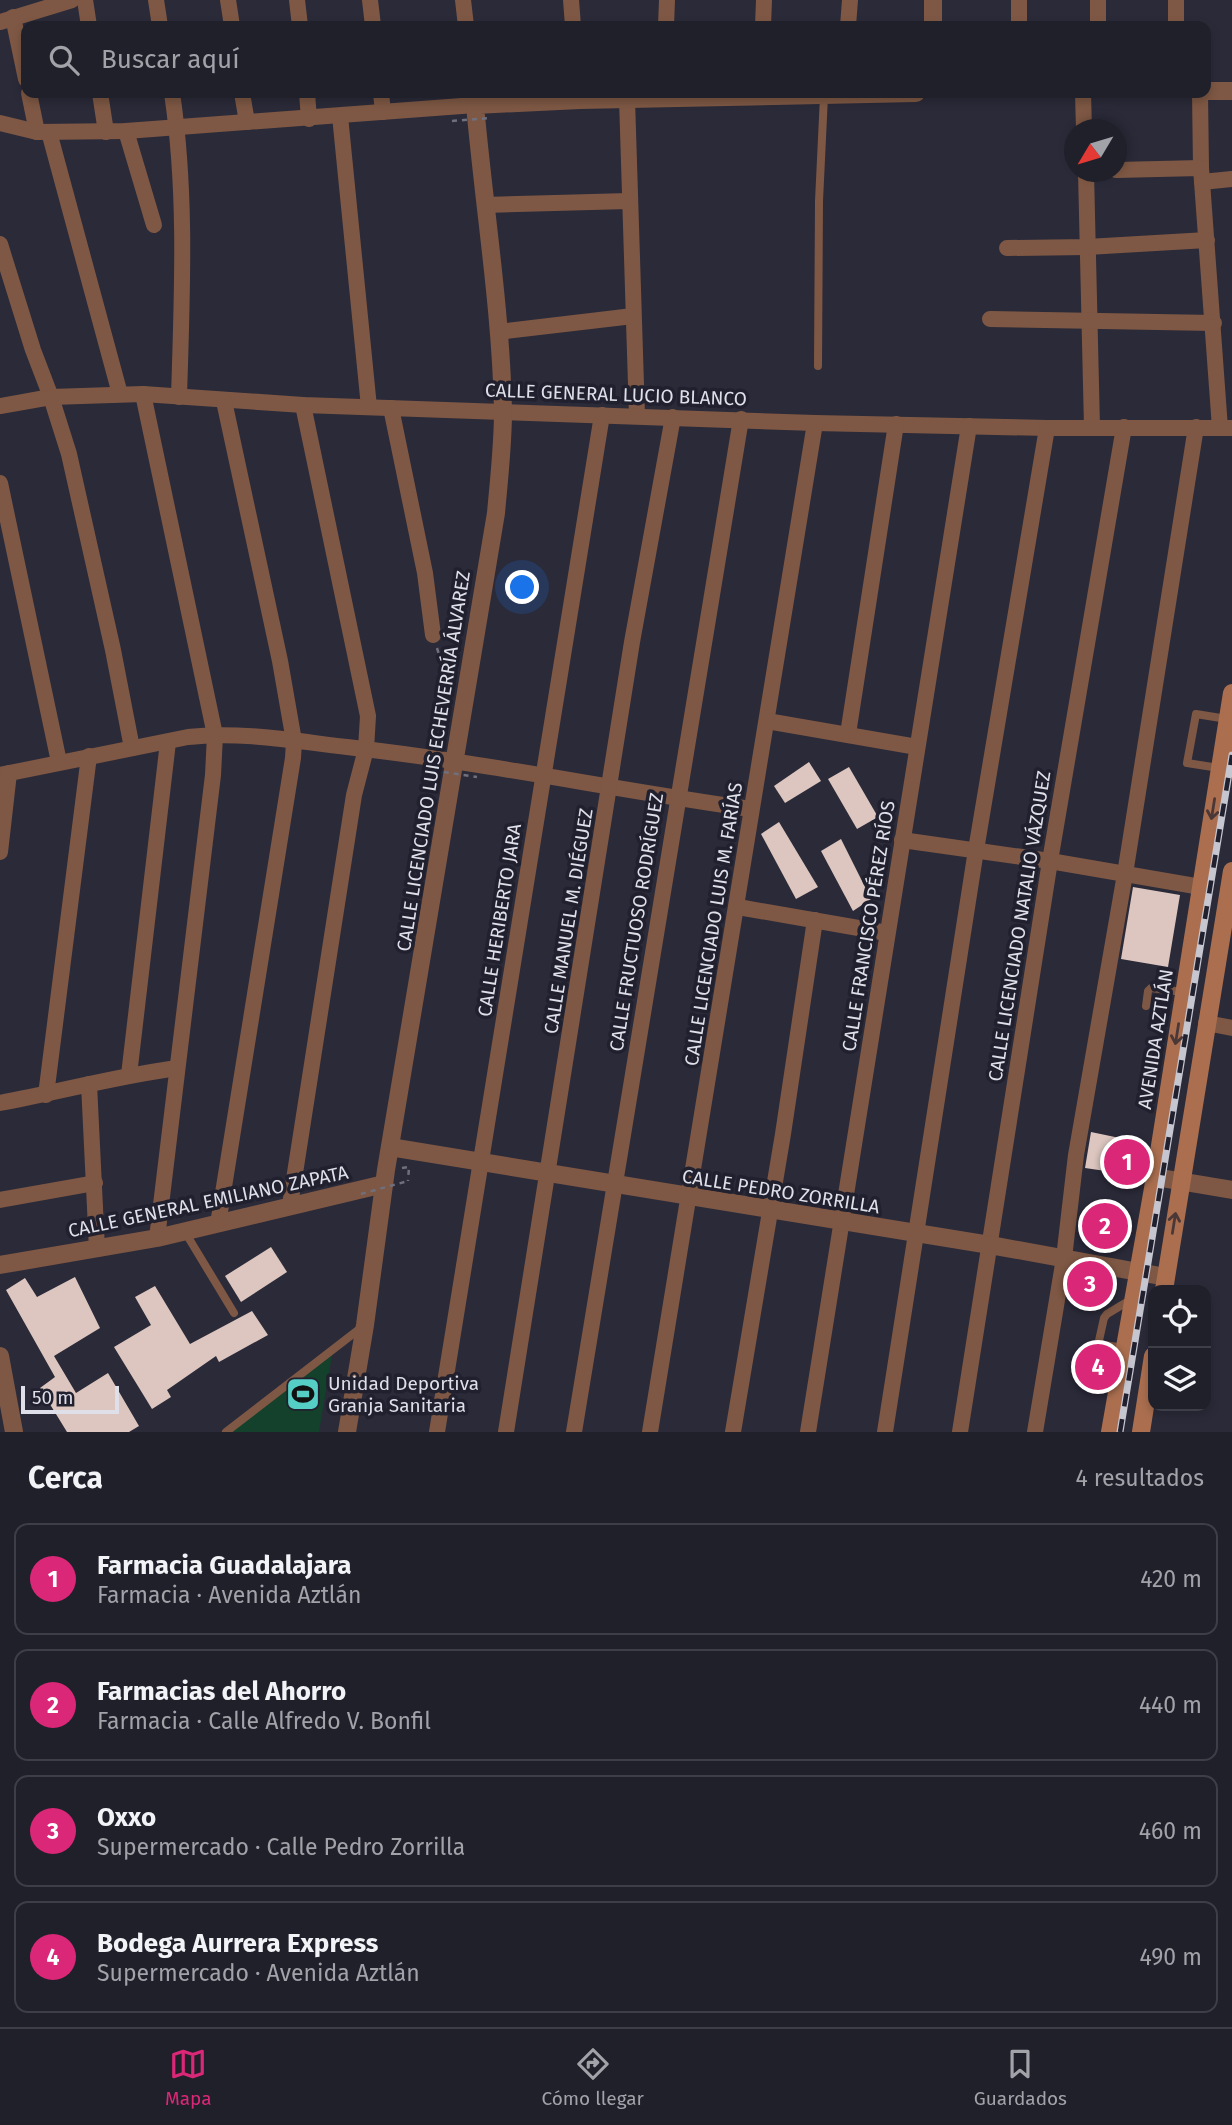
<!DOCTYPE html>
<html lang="es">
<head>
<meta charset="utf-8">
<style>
	body { margin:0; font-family:"Fira Sans",sans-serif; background:#282833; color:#f1f3f6 }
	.controls { position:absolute; right:21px; bottom:21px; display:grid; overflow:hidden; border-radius:14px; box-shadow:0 4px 10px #0003 }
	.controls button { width:63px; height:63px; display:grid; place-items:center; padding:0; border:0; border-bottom:2px solid #3d3e47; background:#20202b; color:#f1f3f6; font:35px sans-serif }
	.compass { position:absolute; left:1064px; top:119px; width:63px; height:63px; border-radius:50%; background:#20202b; box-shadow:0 4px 10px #0003; rotate:232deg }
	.scale { position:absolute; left:21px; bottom:18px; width:98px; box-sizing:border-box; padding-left:7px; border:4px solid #dfdfe9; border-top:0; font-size:19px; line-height:24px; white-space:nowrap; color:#dfdfe9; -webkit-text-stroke:5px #21202f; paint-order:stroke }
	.you { position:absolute; left:523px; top:588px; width:24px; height:24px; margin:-18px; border:5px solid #fff; border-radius:50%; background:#1a73e8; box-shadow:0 0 0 10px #1a73e833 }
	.badge { display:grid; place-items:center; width:46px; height:46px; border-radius:50%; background:#db2777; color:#fff; font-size:23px; font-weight:700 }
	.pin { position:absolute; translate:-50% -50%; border:4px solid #fff; box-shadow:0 2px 7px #0006 }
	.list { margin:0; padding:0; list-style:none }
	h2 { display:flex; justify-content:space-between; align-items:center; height:91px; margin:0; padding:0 28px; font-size:30px }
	h2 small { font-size:23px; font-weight:400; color:#a2a3a9 }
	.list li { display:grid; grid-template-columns:46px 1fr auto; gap:21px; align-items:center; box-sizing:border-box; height:112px; margin:0 14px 14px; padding:0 14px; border:2px solid #3d3e47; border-radius:14px }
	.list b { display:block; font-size:26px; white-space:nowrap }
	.list p { margin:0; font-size:23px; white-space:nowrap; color:#a2a3a9 }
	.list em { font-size:23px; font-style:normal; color:#a2a3a9 }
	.icon { flex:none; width:38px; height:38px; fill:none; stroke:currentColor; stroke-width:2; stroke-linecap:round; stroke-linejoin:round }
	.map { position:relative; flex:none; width:1232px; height:1432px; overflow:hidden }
	.search { position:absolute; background:#20202b; box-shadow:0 4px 10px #0003; left:21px; right:21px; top:21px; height:77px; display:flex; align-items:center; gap:18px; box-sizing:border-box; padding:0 24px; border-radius:14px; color:#a2a3a9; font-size:26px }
	.sheet { height:595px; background:#20202b }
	nav { display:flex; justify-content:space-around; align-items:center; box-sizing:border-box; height:98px; border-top:2px solid #3d3e47; background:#20202b; font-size:19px; color:#a2a3a9 }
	nav a { display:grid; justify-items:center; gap:4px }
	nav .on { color:#db2777 }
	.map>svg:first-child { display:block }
	.green { fill:#13412b }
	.building { fill:#dcc6bf }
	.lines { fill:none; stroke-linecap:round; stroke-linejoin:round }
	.path { stroke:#706f7c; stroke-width:2.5; stroke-dasharray:5 5; stroke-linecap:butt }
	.service { stroke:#7e5844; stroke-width:8 }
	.minor { stroke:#7e5844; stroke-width:16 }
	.tertiary { stroke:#7e5844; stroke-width:18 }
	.secondary { stroke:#ab6f4f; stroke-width:18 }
	.rail-casing { stroke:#c6c6d1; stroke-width:7 }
	.rail { stroke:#21202f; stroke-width:4.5; stroke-dasharray:13; stroke-linecap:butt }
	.path-bridge { stroke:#706f7c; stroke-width:2.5; stroke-dasharray:5 5; stroke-linecap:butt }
	.oneway { stroke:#4a3839 }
	.labels { text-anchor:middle; stroke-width:7; stroke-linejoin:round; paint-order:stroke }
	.street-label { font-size:19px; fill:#dfdfe9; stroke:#21202f }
	.poi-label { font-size:19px; fill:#dfdfe9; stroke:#21202f; text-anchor:start }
</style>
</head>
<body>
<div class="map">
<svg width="1232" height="1432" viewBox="0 0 1232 1432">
	<rect width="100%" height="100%" fill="#2b2a39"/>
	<polygon class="green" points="332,1355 319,1432 231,1432"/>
	<g class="building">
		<polygon points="809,762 821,781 785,803 774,786"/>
		<polygon points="849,767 878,817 857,829 828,779"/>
		<polygon points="779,822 818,887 796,899 761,834"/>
		<polygon points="841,839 871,899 853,911 821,851"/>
		<polygon points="1133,887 1180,895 1168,967 1121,959"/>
		<polygon points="1091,1132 1139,1142 1133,1175 1085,1168"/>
		<polygon points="271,1247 287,1272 241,1302 225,1276"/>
		<polygon points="75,1277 100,1328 54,1356 76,1393 108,1373 139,1426 129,1432 67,1432 40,1388 55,1377 6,1290 25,1278 37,1297"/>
		<polygon points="155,1286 190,1344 252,1311 268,1335 219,1362 216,1356 167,1390 171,1397 152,1409 114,1347 151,1325 135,1297"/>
	</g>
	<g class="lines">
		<g class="path">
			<polyline points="437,648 443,667 452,683"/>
			<polyline points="402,1168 409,1167 408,1181"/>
		</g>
		<g class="service">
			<polyline points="818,366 819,201 824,96"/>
			<polyline points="1219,768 1187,763 1196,714 1227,719"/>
			<polyline points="1146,1006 1148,991 1151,988 1183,992"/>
			<polyline points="185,1232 234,1313"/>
			<polyline points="1097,1344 1125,1348"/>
			<polyline points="1094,1363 1104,1318 1107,1314 1132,1299"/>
			<polyline points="226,1432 362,1327"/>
		</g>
		<g class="minor">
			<polyline points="85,0 89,26"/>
			<polyline points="156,0 160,26"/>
			<polyline points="228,0 232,26"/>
			<polyline points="297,0 300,26"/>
			<polyline points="370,0 373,26"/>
			<polyline points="463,0 466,26"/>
			<polyline points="571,0 573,26"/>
			<polyline points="1098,0 1098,26"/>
			<polyline points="13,17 26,79"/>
			<polyline points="0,22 72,0"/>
			<polyline points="666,26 667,0"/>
			<polyline points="763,26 764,0"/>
			<polyline points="848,26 850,0"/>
			<polyline points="1019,26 1019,0"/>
			<polyline points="1176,26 1176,1"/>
			<polyline points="29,93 37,132"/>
			<polyline points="100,93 106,132"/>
			<path d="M172,93C187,194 182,295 179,397"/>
			<polyline points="242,93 247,122"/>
			<polyline points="307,93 309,119"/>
			<polyline points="381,93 383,112"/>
			<polyline points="1083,93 1084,130"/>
			<polyline points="1200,93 1201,168 1220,428"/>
			<polyline points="627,99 637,416"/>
			<polyline points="340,116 369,407"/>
			<polyline points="0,123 37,132 126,131 475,105 473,93"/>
			<polyline points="126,131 154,225"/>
			<polyline points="49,132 120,394"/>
			<polyline points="1116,170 1201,168"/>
			<polyline points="1086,172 1092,427"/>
			<polyline points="1202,182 1232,179"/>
			<polyline points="485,205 629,201"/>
			<polyline points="0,244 33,350 51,397 69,454 113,650 132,748"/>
			<polyline points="1007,248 1087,247 1207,240"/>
			<polyline points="990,319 1214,323"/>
			<polyline points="498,332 633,316"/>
			<polyline points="143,394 215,735 213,775 157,1238"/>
			<polyline points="0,406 51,397 143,394 303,405 815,423 1047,428 1232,428"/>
			<polyline points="391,408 425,573 433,635"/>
			<polyline points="0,483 59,762"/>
			<polyline points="767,721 917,747"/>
			<polyline points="848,734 896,424"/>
			<path d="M0,775L188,737C240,731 295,741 347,747C482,762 616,790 751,809"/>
			<polyline points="902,840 1050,861 1201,887"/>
			<polyline points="0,852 9,773"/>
			<polyline points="738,907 887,933"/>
			<polyline points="1206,1023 1232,1028"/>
			<polyline points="129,1075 168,742"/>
			<polyline points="89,1084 97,1249"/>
			<polyline points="46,1095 89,756"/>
			<path d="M0,1103C59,1092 117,1076 177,1068"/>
			<polyline points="0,1200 95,1183"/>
			<polyline points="290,1205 354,795 366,749 368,716 303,405"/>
			<polyline points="218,1224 293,758 294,741 280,661 224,401"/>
			<polyline points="437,1432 602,415"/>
			<polyline points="506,1432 632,642 673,417"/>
			<polyline points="574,1432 741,419"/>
			<polyline points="650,1432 815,423"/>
			<polyline points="733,1432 783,1134 815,920"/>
			<polyline points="808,1432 969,426"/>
			<polyline points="885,1432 976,850 1047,428"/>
			<polyline points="960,1432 1050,861 1124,427"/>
			<polyline points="1035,1432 1064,1258 1076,1155 1125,874 1196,427"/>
		</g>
		<g class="tertiary">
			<polyline points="933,26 933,0"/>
			<polyline points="1206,91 1232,91"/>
			<polyline points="390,1147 990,1245 1166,1277"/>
			<polyline points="1155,1177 1232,1190"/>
			<polyline points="0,1265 157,1238 384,1184"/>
			<polyline points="0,1356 14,1432"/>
			<path d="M347,1432L365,1325L386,1170L496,513C499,479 503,445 503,411C501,309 484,207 475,105L580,100L916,93"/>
		</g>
		<g class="secondary">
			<polyline points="1164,1290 1232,871"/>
			<polyline points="1110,1432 1155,1177 1232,693"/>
			<polyline points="1141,1432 1153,1356"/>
		</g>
		<g class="rail-casing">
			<polyline id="rail" points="1120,1432 1232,755"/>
		</g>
		<use href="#rail" class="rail"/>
		<g class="path-bridge">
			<polyline points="452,121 490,118"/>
			<polyline points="424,769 477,777"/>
			<polyline points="361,1194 408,1181"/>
		</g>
	</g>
	<defs><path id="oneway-shaft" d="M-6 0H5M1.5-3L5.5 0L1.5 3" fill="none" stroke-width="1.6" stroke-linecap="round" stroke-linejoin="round" transform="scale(1.75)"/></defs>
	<g class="oneway">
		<use href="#oneway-shaft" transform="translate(1213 809) rotate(99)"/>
		<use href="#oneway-shaft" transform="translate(1177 1034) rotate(99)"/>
		<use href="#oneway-shaft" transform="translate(1174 1223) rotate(-81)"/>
	</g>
	<defs>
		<g id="stadium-square" transform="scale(1.75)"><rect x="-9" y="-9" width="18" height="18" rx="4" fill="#55cec6" stroke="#21202f"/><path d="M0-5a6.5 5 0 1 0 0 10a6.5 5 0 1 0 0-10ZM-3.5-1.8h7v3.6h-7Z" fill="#111"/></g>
	</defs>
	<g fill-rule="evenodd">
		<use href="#stadium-square" x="303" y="1394"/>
	</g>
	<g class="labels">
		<g class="street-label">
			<text transform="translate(616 394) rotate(2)" y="7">CALLE GENERAL LUCIO BLANCO</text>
			<text transform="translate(433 761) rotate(-81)" y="7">CALLE LICENCIADO LUIS ECHEVERRÍA ÁLVAREZ</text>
			<text transform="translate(499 920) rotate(-81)" y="7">CALLE HERIBERTO JARA</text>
			<text transform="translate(568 921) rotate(-81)" y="7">CALLE MANUEL M. DIÉGUEZ</text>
			<text transform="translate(636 922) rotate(-81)" y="7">CALLE FRUCTUOSO RODRÍGUEZ</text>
			<text transform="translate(713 924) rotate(-81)" y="7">CALLE LICENCIADO LUIS M. FARÍAS</text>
			<text transform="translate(868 926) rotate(-81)" y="7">CALLE FRANCISCO PÉREZ RÍOS</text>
			<text transform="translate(1019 926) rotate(-81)" y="7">CALLE LICENCIADO NATALIO VÁZQUEZ</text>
			<text transform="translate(1155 1039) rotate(-81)" y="7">AVENIDA AZTLÁN</text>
			<text transform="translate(781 1191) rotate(9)" y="7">CALLE PEDRO ZORRILLA</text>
			<text transform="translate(208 1201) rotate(-12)" y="7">CALLE GENERAL EMILIANO ZAPATA</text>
		</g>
		<g class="poi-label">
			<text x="328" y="1390">Unidad Deportiva<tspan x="328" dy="22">Granja Sanitaria</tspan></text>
		</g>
	</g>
</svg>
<div class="controls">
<button><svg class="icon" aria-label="locate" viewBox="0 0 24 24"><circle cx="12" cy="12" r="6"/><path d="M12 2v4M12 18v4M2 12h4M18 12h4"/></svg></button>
<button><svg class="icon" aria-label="layers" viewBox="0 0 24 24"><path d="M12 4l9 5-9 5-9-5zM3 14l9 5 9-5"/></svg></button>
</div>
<svg class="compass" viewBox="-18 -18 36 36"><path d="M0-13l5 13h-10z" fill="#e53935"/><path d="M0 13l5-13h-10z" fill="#a2a3a9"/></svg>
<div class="scale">50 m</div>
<div class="you"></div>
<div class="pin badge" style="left:1127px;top:1162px">1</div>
<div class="pin badge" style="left:1105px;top:1226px">2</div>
<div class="pin badge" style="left:1090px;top:1284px">3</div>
<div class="pin badge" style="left:1098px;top:1367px">4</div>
<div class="search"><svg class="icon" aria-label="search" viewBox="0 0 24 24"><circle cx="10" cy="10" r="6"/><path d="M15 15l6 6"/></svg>Buscar aquí</div>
</div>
<section class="sheet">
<h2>Cerca<small>4 resultados</small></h2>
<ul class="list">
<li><span class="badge">1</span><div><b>Farmacia Guadalajara</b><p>Farmacia · Avenida Aztlán</p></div><em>420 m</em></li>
<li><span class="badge">2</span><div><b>Farmacias del Ahorro</b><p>Farmacia · Calle Alfredo V. Bonfil</p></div><em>440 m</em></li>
<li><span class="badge">3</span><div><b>Oxxo</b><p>Supermercado · Calle Pedro Zorrilla</p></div><em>460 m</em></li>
<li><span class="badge">4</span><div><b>Bodega Aurrera Express</b><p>Supermercado · Avenida Aztlán</p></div><em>490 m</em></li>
</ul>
</section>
<nav>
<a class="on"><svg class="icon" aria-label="map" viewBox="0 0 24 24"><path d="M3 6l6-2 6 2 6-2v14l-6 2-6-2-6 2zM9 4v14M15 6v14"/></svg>Mapa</a>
<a><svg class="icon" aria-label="directions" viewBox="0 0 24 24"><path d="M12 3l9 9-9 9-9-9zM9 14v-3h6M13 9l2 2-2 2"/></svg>Cómo llegar</a>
<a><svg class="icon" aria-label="saved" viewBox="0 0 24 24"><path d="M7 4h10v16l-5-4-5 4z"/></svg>Guardados</a>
</nav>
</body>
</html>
